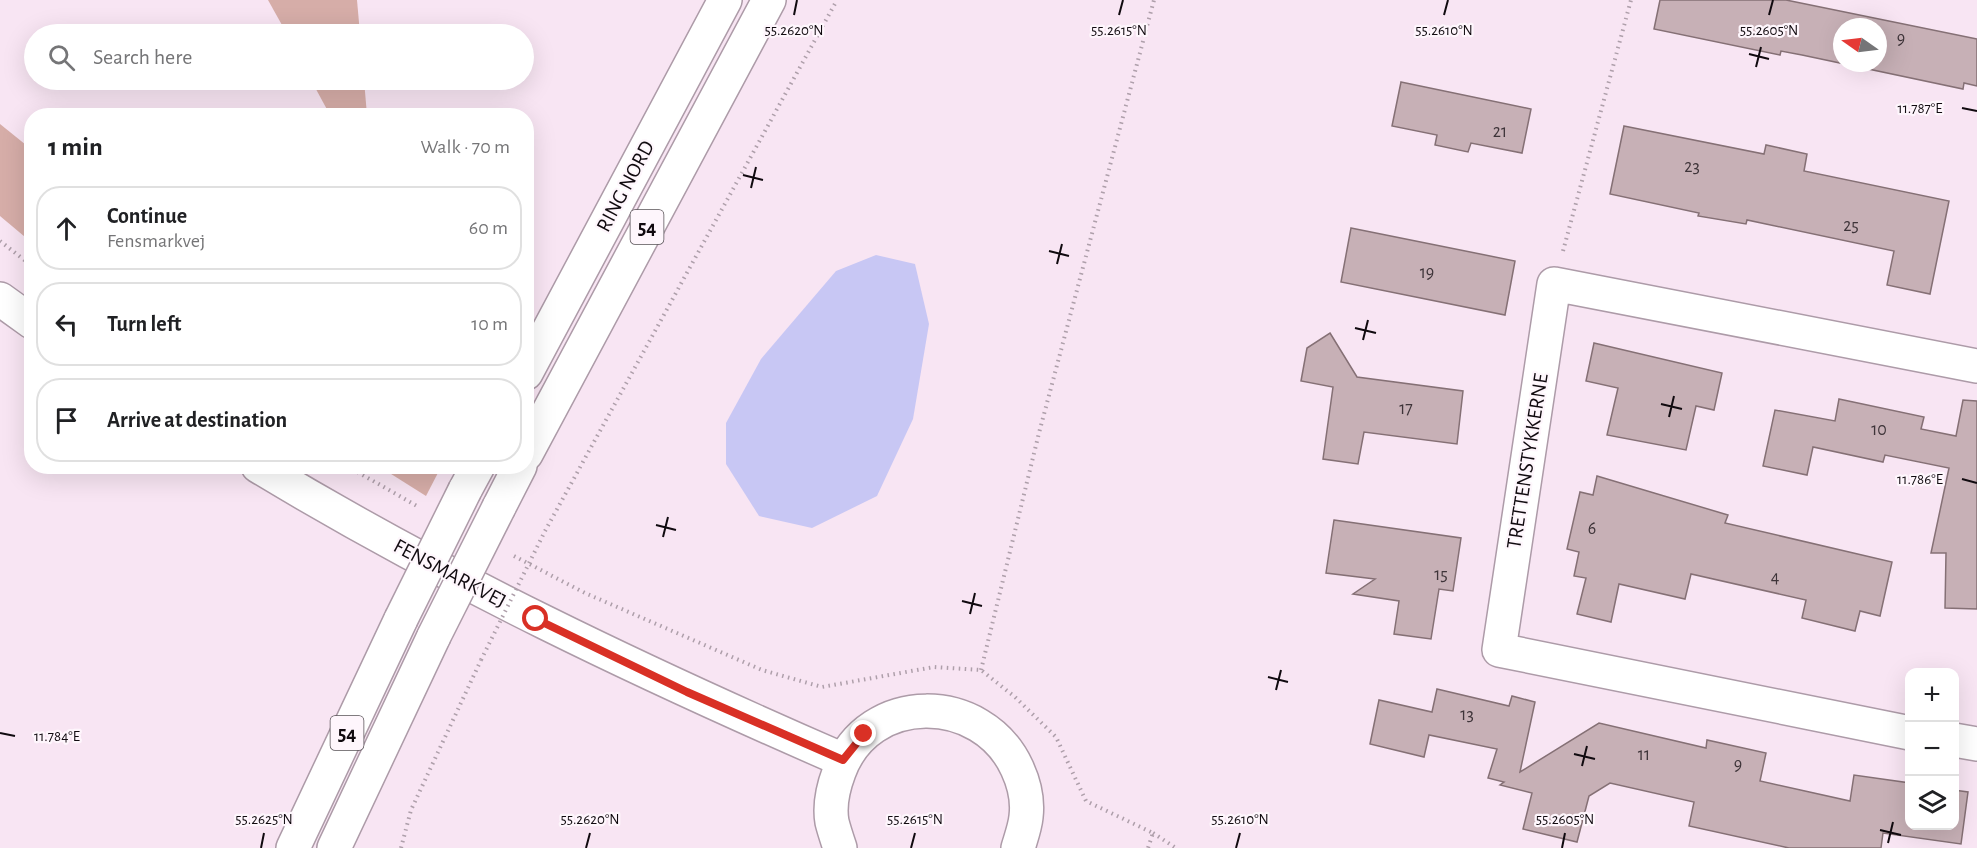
<!DOCTYPE html>
<html lang="en">
<head>
<meta charset="utf-8">
<style>
	body { margin:0; font-family:"Alegreya Sans",sans-serif; background:#f2f2f2; color:#202124 }
	.controls { position:absolute; right:18px; bottom:18px; display:grid; overflow:hidden; border-radius:12px; box-shadow:0 6px 24px #0002 }
	.controls button { width:54px; height:54px; display:grid; place-items:center; padding:0; border:0; border-bottom:2px solid #e0e0e0; background:#fff; color:#202124; font:30px sans-serif }
	.compass { position:absolute; left:1833px; top:18px; width:54px; height:54px; border-radius:50%; background:#fff; box-shadow:0 6px 24px #0002; rotate:284deg }
	.stop { position:absolute; width:18px; height:18px; margin:-14px; border:4px solid #d93025; border-radius:50%; background:#fff }
	.stop.end { background:#d93025; border-color:#fff; box-shadow:0 2px 6px #0008 }
	.list { margin:0; padding:0; list-style:none }
	h2 { display:flex; justify-content:space-between; align-items:center; height:78px; margin:0; padding:0 24px; font-size:26px }
	h2 small { font-size:20px; font-weight:400; color:#757577 }
	.list li { display:grid; grid-template-columns:39px 1fr auto; gap:18px; align-items:center; box-sizing:border-box; height:84px; margin:0 12px 12px; padding:0 12px; border:2px solid #e0e0e0; border-radius:24px }
	.list b { display:block; font-size:22px; white-space:nowrap }
	.list p { margin:0; font-size:20px; white-space:nowrap; color:#757577 }
	.list em { font-size:20px; font-style:normal; color:#757577 }
	.icon { flex:none; width:33px; height:33px; fill:none; stroke:currentColor; stroke-width:2; stroke-linecap:round; stroke-linejoin:round }
	.map { position:relative; flex:none; width:1977px; height:848px; overflow:hidden }
	.search { position:absolute; background:#fff; box-shadow:0 6px 24px #0002; left:24px; top:24px; width:510px; height:66px; display:flex; align-items:center; gap:15px; box-sizing:border-box; padding:0 21px; border-radius:33px; color:#757577; font-size:22px }
	.panel { position:absolute; background:#fff; box-shadow:0 6px 24px #0002; left:24px; top:108px; width:510px; height:366px; border-radius:24px }
	.map>svg:first-child { display:block }
	.green { fill:#d6ada8 }
	.water { fill:#c8c7f4 }
	.building { fill:#c7b0b6; stroke:#857075; stroke-width:1.5; fill-rule:evenodd }
	.lines { fill:none; stroke-linecap:round; stroke-linejoin:round }
	.minor-casing { stroke:#ad9ba8; stroke-width:36 }
	.highway-casing { stroke:#ad9ba8; stroke-width:36 }
	.path { stroke:#ae9faa; stroke-width:4; stroke-dasharray:1.5 4.5; stroke-linecap:butt }
	.minor { stroke:#fff; stroke-width:33 }
	.highway { stroke:#fff; stroke-width:33 }
	.highway-bridge-casing { stroke:#ad9ba8; stroke-width:36; stroke-linecap:butt }
	.path-bridge { stroke:#ae9faa; stroke-width:4; stroke-dasharray:1.5 4.5; stroke-linecap:butt }
	.highway-bridge { stroke:#fff; stroke-width:33 }
	.route { stroke:#d93025; stroke-width:8 }
	.ticks { fill:none; stroke:#100a0f; stroke-width:2 }
	.labels { text-anchor:middle; stroke-width:4.5; stroke-linejoin:round; paint-order:stroke }
	.number-label { font-size:18px; fill:#3e3439 }
	.shield { fill:#fef6fc; stroke:#575156; stroke-width:1.5 }
	.shield-label { font-size:20px; font-weight:bold; fill:#100a0f }
	.street-label { font-size:21px; fill:#100a0f; stroke:#fef6fc }
	.ticks-label { font-size:15px; text-anchor:middle; fill:#100a0f; stroke:#fef6fc; stroke-width:4.5; stroke-linejoin:round; paint-order:stroke }
</style>
</head>
<body>
<div class="map">
<svg width="1977" height="848" viewBox="0 0 1977 848">
	<rect width="100%" height="100%" fill="#f8e5f3"/>
	<g class="green">
		<polygon points="268,0 357,0 360,34 287,34"/>
		<polygon points="311,80 364,80 367,115 330,115"/>
		<polygon points="0,124 31,149 31,242 0,216"/>
		<polygon points="380,467 441,467 426,496"/>
	</g>
	<polygon class="water" points="876,255 915,264 929,324 913,419 877,496 812,528 759,516 726,464 726,423 761,359 836,271"/>
	<g class="building">
		<path d="M1660,0H1786L1977,39V86L1964,83L1963,89L1802,55L1781,51L1780,55L1654,29ZM1842,27H1878V63H1842Z"/>
		<polygon points="1401,82 1531,109 1522,153 1471,143 1468,152 1435,145 1437,135 1392,126"/>
		<polygon points="1624,126 1764,154 1766,145 1807,154 1804,171 1949,201 1930,294 1887,285 1894,251 1747,220 1746,224 1698,216 1699,213 1610,194"/>
		<polygon points="1351,228 1515,261 1505,315 1341,282"/>
		<polygon points="1330,333 1357,377 1463,391 1457,444 1364,432 1358,464 1323,459 1333,387 1301,381 1307,348"/>
		<polygon points="1594,343 1722,373 1714,410 1696,406 1686,450 1607,435 1618,388 1586,381"/>
		<polygon points="1839,399 1924,417 1921,429 1956,436 1963,400 1977,401 1977,609 1945,608 1946,553 1931,553 1949,468 1885,455 1883,462 1813,447 1807,475 1763,466 1775,410 1835,421"/>
		<polygon points="1597,476 1728,515 1725,523 1892,562 1880,616 1860,611 1855,631 1802,618 1806,600 1691,574 1685,599 1619,584 1611,622 1577,614 1586,578 1574,576 1579,552 1567,549 1580,492 1593,495"/>
		<polygon points="1334,520 1461,538 1453,591 1439,589 1431,639 1394,634 1399,601 1353,594 1375,579 1326,573"/>
		<polygon points="1437,689 1509,706 1512,696 1535,702 1520,772 1599,723 1706,748 1707,740 1766,753 1760,781 1850,801 1854,775 1910,783 1910,825 1954,825 1954,790 1968,792 1961,844 1883,833 1881,848 1789,848 1689,826 1694,802 1610,783 1589,796 1577,842 1523,829 1532,793 1500,785 1504,782 1488,778 1497,749 1429,735 1424,757 1370,744 1379,700 1432,712"/>
	</g>
	<g class="lines">
		<g class="minor-casing">
			<g id="minor">
				<polyline points="0,299 32,322"/>
				<path d="M258,466C445,579 643,673 843,760"/>
				<polyline points="1910,733 1499,650 1554,284 1977,366"/>
				<polyline points="1954,740 1977,744"/>
				<path d="M840,848C837,839 834,830 832,822C829,805 833,788 839,772C868,691 982,692 1017,768C1024,783 1028,801 1026,817C1025,827 1021,838 1018,848"/>
			</g>
		</g>
		<g class="highway-casing">
			<g id="highway">
				<polyline points="526,373 725,0"/>
				<polyline points="526,454 769,0"/>
				<polyline points="465,490 478,466"/>
				<polyline points="499,507 520,466"/>
				<polyline points="293,848 401,619"/>
				<polyline points="334,848 434,636"/>
			</g>
		</g>
		<g class="path">
			<polyline points="0,241 32,266"/>
			<polyline points="1563,251 1631,0"/>
			<polyline points="347,466 417,506"/>
			<polyline points="545,531 837,0"/>
			<polyline points="514,556 585,593 762,670 822,687 934,667 981,670 1015,697 1056,737 1086,801 1153,833 1148,848"/>
			<polyline points="981,670 1039,433 1154,0"/>
			<polyline points="1153,833 1176,848"/>
			<polyline points="401,848 411,810 481,660"/>
		</g>
		<use href="#minor" class="minor"/>
		<use href="#highway" class="highway"/>
		<g class="highway-bridge-casing">
			<g id="highway-bridge">
				<polyline points="401,619 465,490"/>
				<polyline points="434,636 499,507"/>
			</g>
		</g>
		<polyline class="path-bridge" points="481,660 545,531"/>
		<use href="#highway-bridge" class="highway-bridge"/>
	</g>
	<g class="lines">
		<polyline class="route" points="536,619 687,692 843,760 864,734"/>
	</g>
	<path class="ticks" d="M794,15L797,0M1119,15L1123,0M1444,15L1448,0M1769,15L1773,0M1749,54L1769,59M1756,67L1761,47M1962,108L1977,111M743,175L763,180M751,188L756,167M1049,251L1069,256M1057,264L1062,244M1355,328L1376,333M1363,340L1368,320M1661,404L1682,409M1669,417L1674,396M1962,479L1977,483M656,525L676,530M663,537L668,517M962,601L982,606M970,614L975,593M1268,677L1288,682M1276,690L1281,670M0,733L15,736M1574,754L1595,759M1582,766L1587,746M1880,830L1901,835M1888,843L1893,822M261,848L264,833M586,848L590,833M911,848L915,833M1236,848L1240,833M1562,848L1565,833"/>
	<g class="labels">
		<g class="number-label">
			<text x="1901" y="44">9</text>
			<text x="1500" y="137">21</text>
			<text x="1692" y="172">23</text>
			<text x="1851" y="231">25</text>
			<text x="1427" y="278">19</text>
			<text x="1406" y="414">17</text>
			<text x="1879" y="435">10</text>
			<text x="1592" y="534">6</text>
			<text x="1441" y="580">15</text>
			<text x="1775" y="583">4</text>
			<text x="1467" y="720">13</text>
			<text x="1644" y="760">11</text>
			<text x="1738" y="770">9</text>
		</g>
		<g class="shield">
			<rect x="630.5" y="210" width="33" height="34" rx="4.5"/>
			<rect x="330.5" y="716" width="33" height="34" rx="4.5"/>
		</g>
		<g class="shield-label">
			<text x="647" y="234">54</text>
			<text x="347" y="740">54</text>
		</g>
		<g class="street-label">
			<text transform="translate(625 186) rotate(-62)" y="7">RING NORD</text>
			<text transform="translate(1527 461) rotate(-81)" y="7">TRETTENSTYKKERNE</text>
			<text transform="translate(450 573) rotate(28)" y="7">FENSMARKVEJ</text>
		</g>
	</g>
	<g class="ticks-label">
		<text x="794" y="35">55.2620°N</text>
		<text x="1119" y="35">55.2615°N</text>
		<text x="1444" y="35">55.2610°N</text>
		<text x="1769" y="35">55.2605°N</text>
		<text x="1920" y="113">11.787°E</text>
		<text x="1920" y="484">11.786°E</text>
		<text x="57" y="741">11.784°E</text>
		<text x="264" y="824">55.2625°N</text>
		<text x="590" y="824">55.2620°N</text>
		<text x="915" y="824">55.2615°N</text>
		<text x="1240" y="824">55.2610°N</text>
		<text x="1565" y="824">55.2605°N</text>
	</g>
</svg>
<div class="controls">
<button>+</button>
<button>−</button>
<button><svg class="icon" aria-label="layers" viewBox="0 0 24 24"><path d="M12 4l9 5-9 5-9-5zM3 14l9 5 9-5"/></svg></button>
</div>
<svg class="compass" viewBox="-18 -18 36 36"><path d="M0-13l5 13h-10z" fill="#e53935"/><path d="M0 13l5-13h-10z" fill="#757577"/></svg>
<div class="stop" style="left:536px;top:619px"></div>
<div class="stop end" style="left:864px;top:734px"></div>
<div class="search"><svg class="icon" aria-label="search" viewBox="0 0 24 24"><circle cx="10" cy="10" r="6"/><path d="M15 15l6 6"/></svg>Search here</div>
<section class="panel">
<h2>1 min<small>Walk · 70 m</small></h2>
<ul class="list">
<li><svg class="icon" aria-label="ahead" viewBox="0 0 24 24"><path d="M12 20V5M6 11l6-6 6 6"/></svg><div><b>Continue</b><p>Fensmarkvej</p></div><em>60 m</em></li>
<li><svg class="icon" aria-label="left" viewBox="0 0 24 24"><path d="M17 20v-9H6M10 6l-5 5 5 5"/></svg><div><b>Turn left</b></div><em>10 m</em></li>
<li><svg class="icon" aria-label="arrive" viewBox="0 0 24 24"><path d="M6 21V4h12l-3 4 3 4H6"/></svg><div><b>Arrive at destination</b></div></li>
</ul>
</section>
</div>
</body>
</html>
